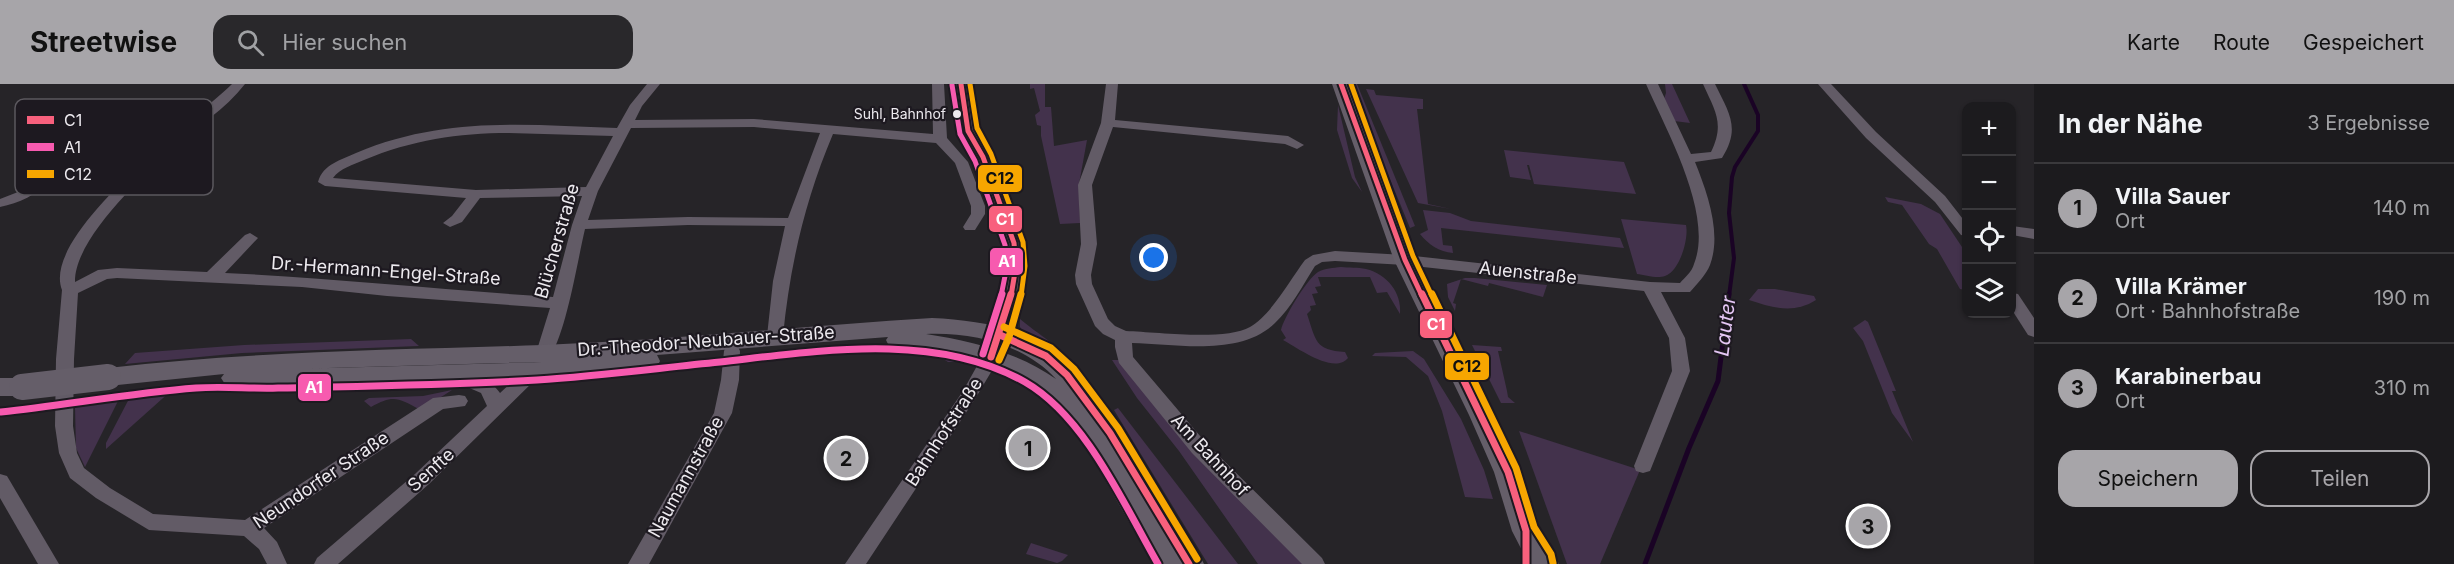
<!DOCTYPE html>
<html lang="de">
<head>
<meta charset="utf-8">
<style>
	body { margin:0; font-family:Inter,sans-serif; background:#29282b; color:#f1f3f6 }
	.controls { position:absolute; right:18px; top:18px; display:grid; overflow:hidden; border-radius:12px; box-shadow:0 2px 4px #0004 }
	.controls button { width:54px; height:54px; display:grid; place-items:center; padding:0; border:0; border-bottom:2px solid #3a393c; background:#1c1b1e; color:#f1f3f6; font:30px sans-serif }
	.you { position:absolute; left:1154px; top:174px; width:21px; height:21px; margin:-15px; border:4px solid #fff; border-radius:50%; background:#1a73e8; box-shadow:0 0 0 9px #1a73e833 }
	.badge { display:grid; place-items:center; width:39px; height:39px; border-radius:50%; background:#a7a5a9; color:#111; font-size:20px; font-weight:700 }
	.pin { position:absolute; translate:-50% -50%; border:3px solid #fff; box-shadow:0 2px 6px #0006 }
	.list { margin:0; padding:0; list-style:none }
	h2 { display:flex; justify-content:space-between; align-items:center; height:78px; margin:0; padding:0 24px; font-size:26px }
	h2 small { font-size:20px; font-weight:400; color:#a0a1a4 }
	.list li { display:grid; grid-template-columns:39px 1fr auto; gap:18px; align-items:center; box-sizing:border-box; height:90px; padding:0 24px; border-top:2px solid #3a393c }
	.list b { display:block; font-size:22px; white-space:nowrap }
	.list p { margin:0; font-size:20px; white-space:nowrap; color:#a0a1a4 }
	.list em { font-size:20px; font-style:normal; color:#a0a1a4 }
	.actions { display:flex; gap:12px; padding:18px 24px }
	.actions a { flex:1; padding:14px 0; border:2px solid #a7a5a9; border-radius:18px; text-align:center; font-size:21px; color:#a7a5a9 }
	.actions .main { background:#a7a5a9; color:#111 }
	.icon { flex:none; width:33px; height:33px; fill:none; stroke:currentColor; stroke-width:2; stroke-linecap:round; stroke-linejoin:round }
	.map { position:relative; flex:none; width:2034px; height:480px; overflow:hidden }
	header { display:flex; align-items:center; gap:36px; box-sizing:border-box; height:84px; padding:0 30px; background:#a7a5a9; color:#111 }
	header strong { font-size:28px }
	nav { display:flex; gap:33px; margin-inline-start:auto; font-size:21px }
	.search { width:420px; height:54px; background:#29282b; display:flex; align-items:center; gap:15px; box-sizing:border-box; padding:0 21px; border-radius:18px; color:#a0a1a4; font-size:22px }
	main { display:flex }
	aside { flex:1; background:#1c1b1e }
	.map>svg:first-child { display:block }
	.green { fill:#43324c }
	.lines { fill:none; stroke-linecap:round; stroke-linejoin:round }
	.stream-far1 { stroke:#1a0325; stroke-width:4 }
	.stream { stroke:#1a0325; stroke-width:5 }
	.minor { fill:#625b66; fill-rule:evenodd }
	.secondary { fill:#655e69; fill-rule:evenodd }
	.secondary-bridge { stroke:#655e69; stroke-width:26 }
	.bus-1-far1-casing { stroke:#1d1920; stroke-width:9 }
	.bus-1-casing { stroke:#1d1920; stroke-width:11 }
	.bus-2-far1-casing { stroke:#1d1920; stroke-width:9 }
	.bus-2-casing { stroke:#1d1920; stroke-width:11 }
	.bus-3-far1-casing { stroke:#1d1920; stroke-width:9 }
	.bus-3-casing { stroke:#1d1920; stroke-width:11 }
	.bus-1-far1 { stroke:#f8607d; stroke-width:5 }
	.bus-1 { stroke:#f8607d; stroke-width:7 }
	.bus-2-far1 { stroke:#f75aaf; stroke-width:5 }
	.bus-2 { stroke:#f75aaf; stroke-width:7 }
	.bus-3-far1 { stroke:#f7a600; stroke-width:5 }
	.bus-3 { stroke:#f7a600; stroke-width:7 }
	.bus-dot { fill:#edeaef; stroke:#1d1920; stroke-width:2 }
	.labels { text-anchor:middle; stroke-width:4.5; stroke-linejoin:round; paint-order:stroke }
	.far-bus-label { font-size:14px; fill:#edeaef; stroke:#1d1920; text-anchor:end }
	.street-label { font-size:18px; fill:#edeaef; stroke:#1d1920 }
	.water-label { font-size:20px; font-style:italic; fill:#e5c7f5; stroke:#1d1920 }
	.key { fill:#1d1920; stroke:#5b585e; stroke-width:1.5 }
	.key-label { font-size:16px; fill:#edeaef }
	.line-badge { stroke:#1d1920; stroke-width:2 }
	.badge-label { font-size:16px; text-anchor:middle; font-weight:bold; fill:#fff }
	.pale-badge-label { font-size:16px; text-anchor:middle; font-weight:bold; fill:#111 }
</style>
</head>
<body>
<header>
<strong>Streetwise</strong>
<div class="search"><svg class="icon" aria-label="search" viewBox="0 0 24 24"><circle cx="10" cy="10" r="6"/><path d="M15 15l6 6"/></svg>Hier suchen</div>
<nav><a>Karte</a><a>Route</a><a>Gespeichert</a></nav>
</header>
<main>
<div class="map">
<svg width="2034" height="480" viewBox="0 0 2034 480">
	<rect width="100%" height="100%" fill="#262428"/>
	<g class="green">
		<polygon points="1030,0 1045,0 1045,23 1051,23 1054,62 1087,56 1079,100 1080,139 1060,140 1041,52 1041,42 1037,41 1035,31 1040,27 1034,4 1030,5"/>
		<polygon points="1351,0 1357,0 1415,142 1410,144"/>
		<polygon points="1665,0 1672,0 1690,39 1674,37 1664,15 1666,9"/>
		<polygon points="1366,5 1374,6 1376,11 1423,15 1423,25 1417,25 1428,120 1451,125 1418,119"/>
		<polygon points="1338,21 1355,93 1362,108 1352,94 1337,46"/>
		<polygon points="1504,66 1624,78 1636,110 1534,100 1529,81 1527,81 1531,96 1510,93"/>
		<polygon points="1885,113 1921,120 1940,130 1966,169 1966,200 1962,200 1966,206 1960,205 1937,165 1929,160 1902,121 1888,118"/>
		<path d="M1423,126L1450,129L1471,137L1620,154L1624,164L1441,144L1443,161L1452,162L1453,169C1439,168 1428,160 1420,150L1428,146Z"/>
		<path d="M1621,135L1686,141C1689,154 1680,187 1665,192C1657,195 1645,191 1637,190Z"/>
		<path d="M1341,183C1349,184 1358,183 1366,185C1387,190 1402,209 1400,230L1387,208L1377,209L1370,193H1318L1321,202L1315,203L1318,209L1312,210L1316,221L1310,222L1311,226L1307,230C1316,257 1315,266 1345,268L1348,274C1334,291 1298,264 1283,256L1286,254L1281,246C1284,233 1307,195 1318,188C1325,184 1333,184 1341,183Z"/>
		<polygon points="1465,194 1475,194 1547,201 1543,213 1489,199 1488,202 1461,195 1453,219 1456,220 1455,227 1448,213 1447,200"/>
		<path d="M1758,205H1775L1814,212L1816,216C1794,230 1773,224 1749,216Z"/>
		<path d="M1020,235C1045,256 1065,264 1085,293L1024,249L1020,243Z"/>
		<polygon points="1865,236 1868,238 1896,307 1892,307 1913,358 1892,329 1863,257 1853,244"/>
		<polygon points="411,255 419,262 242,269 125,280 135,269 244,261"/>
		<polygon points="1472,261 1501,263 1502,267 1498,267 1507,307 1508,313 1515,319 1501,319"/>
		<path d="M880,264C902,266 938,262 956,278H948C921,256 779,273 741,276L746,273Z"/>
		<polygon points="1413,267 1424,275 1461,335 1484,386 1493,415 1465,413 1442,327 1428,292 1406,273 1372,272 1375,269"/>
		<polygon points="1112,276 1120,276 1306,480 1258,480 1179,367 1137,314"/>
		<polygon points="172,306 106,365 106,359 131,311"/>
		<path d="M452,306L421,326C398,314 394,310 371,323L364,317L369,314L423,312Z"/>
		<polygon points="119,315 85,383 76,364 75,323"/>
		<polygon points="1118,324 1238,480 1208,480 1114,326"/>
		<polygon points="1519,347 1640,386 1600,480 1567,480"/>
		<polygon points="1031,459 1068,471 1062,477 1057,479 1026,470"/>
	</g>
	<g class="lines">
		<polyline class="stream-far1" points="1729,212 1734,174 1729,129 1732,93 1735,83 1758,47 1758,31 1744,0"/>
		<polyline class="stream" points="1645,480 1689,364 1718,297 1729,210"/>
		<g class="minor">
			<path d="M232,0H245C225,26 197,42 173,64C143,92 74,155 75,198L98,186L117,184L207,188L245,151L250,149L258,154L225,189C334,194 443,206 553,213L572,141L582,112L480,114L462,138L450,143L443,139L452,132L466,114L325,102L318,98C323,80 341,76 356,69C445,32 524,41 617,44L630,21L647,0H660L642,22L635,36L754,35L933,50L932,0H944L947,54L968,78L985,122V130L975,146H965L963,143L971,130V122L955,79L936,59L833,50C805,116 790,181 783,252L781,256H769L767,252L773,197L785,142L688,141L585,145C577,179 567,245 550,273H538L536,269L550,224L387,212L302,203L117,194L107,195L78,209L74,275L73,342L77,369L84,384L110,404L153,430L245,436L433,314L459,311L465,312L468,317L465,322L443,325L264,444L277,458L287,480H267L259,465L244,452L149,446L96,414L70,394L59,369L55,342L56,275L62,206C40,150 195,36 232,0ZM754,43L820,49L788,134L688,133L588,136L598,107L631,44ZM509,49L613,52L586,103L476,106L333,94C340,84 353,81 364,76C412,56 458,49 509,49Z"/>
			<polygon points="955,0 967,0 975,47 990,73 1022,159 1024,182 1022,201 1008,251 1000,273 975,315 866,480 845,480 963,307 982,273 992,251 1006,201 1008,182 1006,159 976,73 961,47"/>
			<path d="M1106,0H1118L1115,36L1288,52L1304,61L1297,65L1285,60L1113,43L1092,101L1097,160L1091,191L1092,200L1108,235L1115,242L1126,247C1156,248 1226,257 1250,243C1271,231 1290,196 1305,176L1313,171L1335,167L1405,171L1650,198L1680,199C1685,193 1692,188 1694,180C1714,130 1666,46 1646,0H1658L1691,70L1711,68C1725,39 1715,27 1703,0H1715C1729,29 1741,44 1722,74L1695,78C1707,108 1722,149 1710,181C1706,191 1697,200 1690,208H1661L1685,254L1690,287L1650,387L1643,389L1636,387L1634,382L1672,287L1669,254L1644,207L1405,181L1335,177L1322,178L1315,182C1303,201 1291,224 1275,239C1241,273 1176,260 1132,259L1133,273L1206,359L1322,474L1325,480H1302L1192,369L1119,279L1115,263V256L1103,250L1095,242L1076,200L1075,191L1081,160L1078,101L1101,39Z"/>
			<polygon points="1818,0 1831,0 1876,48 1945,112 1966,139 1966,152 1961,151 1935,118 1866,54"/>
			<path d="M43,92L50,96C37,111 19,119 0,123V115L18,108Z"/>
			<polygon points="2012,142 2034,145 2034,155 2012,151"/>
			<polygon points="2012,209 2018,210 2034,234 2034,253 2028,251 2012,226"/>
			<polygon points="732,261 738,263 740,267 739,296 732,329 649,480 628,480 714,329 721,296 724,267 726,263"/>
			<path d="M534,281L540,283L543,287L540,291L429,400L338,480H314L317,474L415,390L487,322L481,309L451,296L448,292L451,288C466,283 492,296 500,309L528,283Z"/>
			<polygon points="0,390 7,392 59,480 38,480 0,414"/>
		</g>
		<g class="secondary">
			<polygon points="1332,0 1350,0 1416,176 1495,331 1522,388 1539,444 1553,465 1559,480 1529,480 1512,447 1494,388 1469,331 1394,176"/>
			<path d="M932,234C974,236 1019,243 1055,266C1093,291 1137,369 1162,409C1176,432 1192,455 1204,480H1153C1140,456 1125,432 1112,408C1077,345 1052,302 979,278C950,268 919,270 889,262L886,256L888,253L657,271L660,277L657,283L648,286L534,296L274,304L234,303L225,300L221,294L224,290L108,302L99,299L95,293L99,287L108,284C253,267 397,266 543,261C673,256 802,242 932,234ZM926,250C972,248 1024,260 1056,295C1017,268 972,257 926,250ZM534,278L294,285L542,278Z"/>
			<polygon points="0,294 22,294 31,297 35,303 31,309 22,312 0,312"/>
		</g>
		<polyline class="secondary-bridge" points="22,303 108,293"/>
		<g class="bus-1-far1-casing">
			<g id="bus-1-far1">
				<polyline points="961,0 968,47 983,73 1014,159 1016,182 1011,212"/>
				<polyline points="1341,0 1405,176 1422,212"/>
			</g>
		</g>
		<g class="bus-1-casing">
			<g id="bus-1">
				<polyline points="1422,210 1508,388 1526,447 1526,480"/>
				<polyline points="1000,251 1046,272 1067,291 1110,349 1189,480"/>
				<polyline points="991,273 1011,210"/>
			</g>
		</g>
		<g class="bus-2-far1-casing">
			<polyline id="bus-2-far1" points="952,1 960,50 975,77 1005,161 1007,182 1001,212"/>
		</g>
		<g class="bus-2-casing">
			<g id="bus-2">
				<polyline points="983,270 1002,210"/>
				<path d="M1,328C66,321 131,309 196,304C223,302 251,305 278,304C365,302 451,301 537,296C599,292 659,284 720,278C817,267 935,247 1025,298C1086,333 1124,421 1158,480"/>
			</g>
		</g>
		<g class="bus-3-far1-casing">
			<g id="bus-3-far1">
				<polyline points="970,0 977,44 991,70 1023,158 1025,182 1021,212"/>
				<polyline points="1351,0 1413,172 1432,212"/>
			</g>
		</g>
		<g class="bus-3-casing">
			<g id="bus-3">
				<polyline points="1432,210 1516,384 1534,443 1551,470 1553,479"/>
				<polyline points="1004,243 1051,264 1074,285 1118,344 1197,475"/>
				<polyline points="999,276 1009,253 1021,210"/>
			</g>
		</g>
		<use href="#bus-1-far1" class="bus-1-far1"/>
		<use href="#bus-1" class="bus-1"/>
		<use href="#bus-2-far1" class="bus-2-far1"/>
		<use href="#bus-2" class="bus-2"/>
		<use href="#bus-3-far1" class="bus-3-far1"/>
		<use href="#bus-3" class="bus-3"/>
	</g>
	<circle class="bus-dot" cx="957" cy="30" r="5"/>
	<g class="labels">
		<g class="far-bus-label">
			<text x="946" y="35">Suhl, Bahnhof</text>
		</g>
		<g class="street-label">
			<text transform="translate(557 157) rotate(-74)" y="6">Blücherstraße</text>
			<text transform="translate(386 187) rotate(4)" y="6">Dr.-Hermann-Engel-Straße</text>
			<text transform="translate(1528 189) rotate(6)" y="6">Auenstraße</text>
			<text transform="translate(706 257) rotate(-4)" y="6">Dr.-Theodor-Neubauer-Straße</text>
			<text transform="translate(944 348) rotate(-57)" y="6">Bahnhofstraße</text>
			<text transform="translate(1210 371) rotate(47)" y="6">Am Bahnhof</text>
			<text transform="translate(431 386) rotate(-42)" y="6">Senfte</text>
			<text transform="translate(686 393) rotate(-61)" y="6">Naumannstraße</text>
			<text transform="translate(321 396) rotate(-34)" y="6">Neundorfer Straße</text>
		</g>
		<g class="water-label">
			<text transform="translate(1725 242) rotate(-83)" y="7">Lauter</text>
		</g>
	</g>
	<rect x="15" y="15" width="198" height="96" rx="9" class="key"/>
	<rect x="27" y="32" width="27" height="8" fill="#f8607d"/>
	<rect x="27" y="59" width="27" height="8" fill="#f75aaf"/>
	<rect x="27" y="86" width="27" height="8" fill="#f7a600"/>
	<g class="key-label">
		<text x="64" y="42">C1</text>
		<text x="64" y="69">A1</text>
		<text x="64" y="96">C12</text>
	</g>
	<g class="line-badge">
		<rect x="977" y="80" width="46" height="29" rx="6" fill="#f7a600"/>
		<rect x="988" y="121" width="35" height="28" rx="6" fill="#f8607d"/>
		<rect x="989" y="163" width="35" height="29" rx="6" fill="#f75aaf"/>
		<rect x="1419" y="226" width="34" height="29" rx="6" fill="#f8607d"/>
		<rect x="1444" y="268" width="46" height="29" rx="6" fill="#f7a600"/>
		<rect x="297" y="289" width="35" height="29" rx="6" fill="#f75aaf"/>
	</g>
	<g class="badge-label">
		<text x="1005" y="141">C1</text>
		<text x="1007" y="183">A1</text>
		<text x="1436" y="246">C1</text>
		<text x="314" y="309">A1</text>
	</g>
	<g class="pale-badge-label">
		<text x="1000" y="100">C12</text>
		<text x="1467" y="288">C12</text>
	</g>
</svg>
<div class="controls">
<button>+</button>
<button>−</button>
<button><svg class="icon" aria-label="locate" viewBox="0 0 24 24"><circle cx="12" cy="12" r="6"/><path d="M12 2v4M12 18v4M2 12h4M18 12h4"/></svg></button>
<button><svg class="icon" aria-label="layers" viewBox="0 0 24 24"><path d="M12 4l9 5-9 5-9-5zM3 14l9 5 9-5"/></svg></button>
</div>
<div class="you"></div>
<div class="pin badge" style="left:1028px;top:364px">1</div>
<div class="pin badge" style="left:846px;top:374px">2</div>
<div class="pin badge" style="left:1868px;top:442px">3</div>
</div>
<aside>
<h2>In der Nähe<small>3 Ergebnisse</small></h2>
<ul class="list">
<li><span class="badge">1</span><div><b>Villa Sauer</b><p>Ort</p></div><em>140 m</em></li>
<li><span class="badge">2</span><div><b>Villa Krämer</b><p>Ort · Bahnhofstraße</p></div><em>190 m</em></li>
<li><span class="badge">3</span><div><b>Karabinerbau</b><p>Ort</p></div><em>310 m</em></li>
</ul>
<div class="actions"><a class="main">Speichern</a><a>Teilen</a></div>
</aside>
</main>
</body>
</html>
